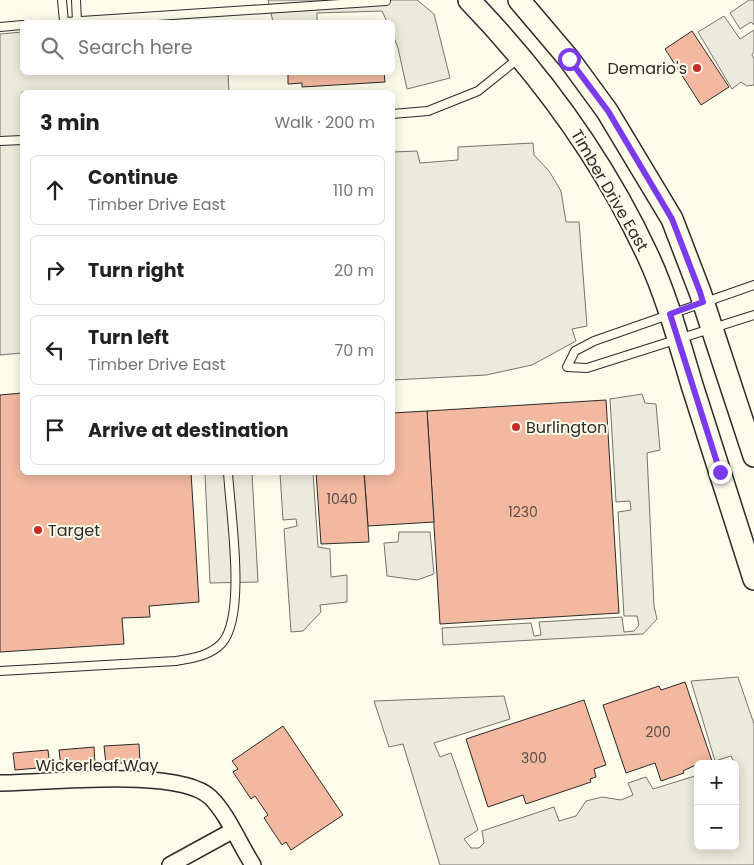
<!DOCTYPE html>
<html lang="en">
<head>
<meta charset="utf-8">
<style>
	body { margin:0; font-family:Poppins,sans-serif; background:#f2f2f2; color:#222 }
	.controls { position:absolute; right:15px; bottom:15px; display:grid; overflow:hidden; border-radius:8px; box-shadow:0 2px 12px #0003 }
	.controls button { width:45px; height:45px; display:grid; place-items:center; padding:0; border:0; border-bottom:1px solid #e0e0e0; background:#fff; color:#222; font:25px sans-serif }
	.stop { position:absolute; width:15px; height:15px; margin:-11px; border:4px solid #7c3aed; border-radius:50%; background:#fff }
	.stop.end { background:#7c3aed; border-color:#fff; box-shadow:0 1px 5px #0008 }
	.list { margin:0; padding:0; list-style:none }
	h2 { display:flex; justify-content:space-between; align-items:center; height:65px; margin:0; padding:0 20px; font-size:21px }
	h2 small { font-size:16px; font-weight:400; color:#767676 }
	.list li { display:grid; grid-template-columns:32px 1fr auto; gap:15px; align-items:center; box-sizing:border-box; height:70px; margin:0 10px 10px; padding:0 10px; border:1px solid #e0e0e0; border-radius:8px }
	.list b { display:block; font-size:19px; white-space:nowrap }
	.list p { margin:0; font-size:16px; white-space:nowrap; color:#767676 }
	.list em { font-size:16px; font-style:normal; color:#767676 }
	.icon { flex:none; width:28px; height:28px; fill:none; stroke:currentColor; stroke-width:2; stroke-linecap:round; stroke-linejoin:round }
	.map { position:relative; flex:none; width:754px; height:865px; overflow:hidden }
	.search { position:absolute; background:#fff; box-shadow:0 2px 12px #0003; left:20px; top:20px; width:375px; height:55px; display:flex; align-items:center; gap:12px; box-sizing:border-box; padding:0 18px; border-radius:8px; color:#767676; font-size:19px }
	.panel { position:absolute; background:#fff; box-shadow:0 2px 12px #0003; left:20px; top:90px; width:375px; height:385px; border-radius:8px }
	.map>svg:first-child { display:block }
	.parking { fill:#eceadb; stroke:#74746e }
	.building { fill:#f2b8a0; stroke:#2b2b2b }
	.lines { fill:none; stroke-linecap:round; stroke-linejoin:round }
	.lane-casing { stroke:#2b2b2b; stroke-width:10 }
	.street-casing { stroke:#2b2b2b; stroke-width:18 }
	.secondary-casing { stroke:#2b2b2b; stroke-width:24 }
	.lane { stroke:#fdfbea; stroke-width:8 }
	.street { stroke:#fdfbea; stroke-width:15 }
	.secondary { stroke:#fdfbea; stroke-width:21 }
	.route { stroke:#7c3aed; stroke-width:6 }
	.poi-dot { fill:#c62828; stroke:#fdfbea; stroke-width:2 }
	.labels { text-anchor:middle; stroke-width:4; stroke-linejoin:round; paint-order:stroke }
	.number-label { font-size:14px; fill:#5d4e48 }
	.poi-label { font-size:16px; fill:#2b2b2b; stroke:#fdfbea; text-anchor:start }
	.street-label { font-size:16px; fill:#2b2b2b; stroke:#fdfbea }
</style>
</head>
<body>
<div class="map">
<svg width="754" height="865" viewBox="0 0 754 865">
	<rect width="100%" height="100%" fill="#fdfbea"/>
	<g class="parking">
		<polygon points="268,0 417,0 434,14 450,78 407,89 398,48 393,35 392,22 387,22 382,11 317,13 317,22 273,22"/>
		<polygon points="749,0 754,0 754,25 751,22 740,29 730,13"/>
		<polygon points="724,16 740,39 754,30 754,52 752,55 754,59 754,85 747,86 741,82 732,89 698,32"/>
		<polygon points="22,32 22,72 228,73 229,92 22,92 22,353 0,355 0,34"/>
		<polygon points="533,143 534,155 549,171 561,191 566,222 579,222 587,326 572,329 576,341 532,365 486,375 393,380 393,152 417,151 420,163 458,160 458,147"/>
		<polygon points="642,394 645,403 656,404 660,450 647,453 654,606 657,619 643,634 443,645 442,628 531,623 534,636 541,635 539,622 622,617 624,632 634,631 639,625 637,616 624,616 618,512 631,510 630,501 616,502 610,399"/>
		<polygon points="205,473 252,473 258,582 210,583"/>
		<polygon points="280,473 313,473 318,547 330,549 331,577 347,575 347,602 320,605 321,612 303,631 291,632 284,529 297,526 296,519 283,520"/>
		<polygon points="399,532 430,532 434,574 417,580 387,576 384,543 398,542"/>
		<polygon points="738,677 754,724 754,865 440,865 403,744 389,747 374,701 504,696 510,719 434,743 440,757 451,753 478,830 464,839 471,848 479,848 484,843 482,831 554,807 559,821 576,816 586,801 602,797 621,800 633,795 628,783 646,777 653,789 698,775 698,846 735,846 735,764 731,756 715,761 691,681"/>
	</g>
	<g class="building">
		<polygon points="692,31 729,87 701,105 665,49"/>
		<polygon points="288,72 384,72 385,82 302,87 302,83 288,84"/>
		<polygon points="22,393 22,472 191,472 199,602 149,606 150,617 122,618 124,644 0,652 0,395"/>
		<polygon points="606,400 619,613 440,624 427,411"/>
		<polygon points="427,411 434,522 368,526 364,472 392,472 392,413"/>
		<polygon points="316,472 364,472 369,542 321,544"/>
		<polygon points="685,682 712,761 698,764 683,771 684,773 661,781 655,763 626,773 603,705 659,686 661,690"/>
		<polygon points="584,700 606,765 594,769 596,777 590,779 591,782 526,804 523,795 488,807 466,739"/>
		<polygon points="283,726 343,815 291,850 286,842 282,845 264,818 268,815 255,796 251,799 233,772 238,769 232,761"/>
		<polygon points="139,744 140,762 106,764 104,746"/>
		<polygon points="94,747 95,764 61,767 59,750"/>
		<polygon points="48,750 50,767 15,770 13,753"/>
	</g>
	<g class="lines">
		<g class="lane-casing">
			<g id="lane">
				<polyline points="62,0 64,22"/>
				<polyline points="76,0 77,22"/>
				<polyline points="66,22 386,1"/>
				<polyline points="0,27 22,25"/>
				<polyline points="392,114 428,111 478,91 519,58"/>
				<polyline points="0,141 22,140"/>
				<polyline points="754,285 594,341 575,351 567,367 587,368 754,315"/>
				<path d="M0,671L176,661C192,658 210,656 222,643C247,614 230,511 228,472"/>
			</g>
		</g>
		<g class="street-casing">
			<g id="street">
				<path d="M0,783C45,783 178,767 210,797C227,813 240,845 253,865"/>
				<polyline points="170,865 232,831"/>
			</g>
		</g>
		<g class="secondary-casing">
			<g id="secondary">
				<path d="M469,0C541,75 604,161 648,256C667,297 679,342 692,385C713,450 733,514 754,579"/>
				<polyline points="519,0 569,59 607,111 672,219 700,292 754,456"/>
			</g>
		</g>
		<use href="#lane" class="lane"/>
		<use href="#street" class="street"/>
		<use href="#secondary" class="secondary"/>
	</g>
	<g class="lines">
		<polyline class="route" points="569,59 608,111 672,219 700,292 703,302 670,314 720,472"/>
	</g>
	<g class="poi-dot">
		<circle cx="697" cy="68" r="5"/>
		<circle cx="516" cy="427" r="5"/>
		<circle cx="38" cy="530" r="5"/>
	</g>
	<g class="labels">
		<g class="number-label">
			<text x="342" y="504">1040</text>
			<text x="523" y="517">1230</text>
			<text x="658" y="737">200</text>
			<text x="534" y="763">300</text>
		</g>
		<g class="poi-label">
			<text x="687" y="74" text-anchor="end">Demario's</text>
			<text x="526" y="433">Burlington</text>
			<text x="48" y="536">Target</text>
		</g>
		<g class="street-label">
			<text transform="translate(610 190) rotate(60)" y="6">Timber Drive East</text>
			<text x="97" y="771">Wickerleaf Way</text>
		</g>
	</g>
</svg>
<div class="controls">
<button>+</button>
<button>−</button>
</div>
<div class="stop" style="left:569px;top:59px"></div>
<div class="stop end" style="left:720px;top:472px"></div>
<div class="search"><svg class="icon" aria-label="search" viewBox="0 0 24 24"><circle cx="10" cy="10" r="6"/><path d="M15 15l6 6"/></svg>Search here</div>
<section class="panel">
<h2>3 min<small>Walk · 200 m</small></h2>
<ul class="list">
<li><svg class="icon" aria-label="ahead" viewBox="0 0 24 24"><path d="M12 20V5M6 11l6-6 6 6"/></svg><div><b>Continue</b><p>Timber Drive East</p></div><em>110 m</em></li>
<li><svg class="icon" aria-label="right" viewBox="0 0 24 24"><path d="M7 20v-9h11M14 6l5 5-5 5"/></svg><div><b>Turn right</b></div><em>20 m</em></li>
<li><svg class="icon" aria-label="left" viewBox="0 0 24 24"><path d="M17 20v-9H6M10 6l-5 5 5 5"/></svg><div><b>Turn left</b><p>Timber Drive East</p></div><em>70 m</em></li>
<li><svg class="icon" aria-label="arrive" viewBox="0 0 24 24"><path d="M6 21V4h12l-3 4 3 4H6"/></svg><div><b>Arrive at destination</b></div></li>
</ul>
</section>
</div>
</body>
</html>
